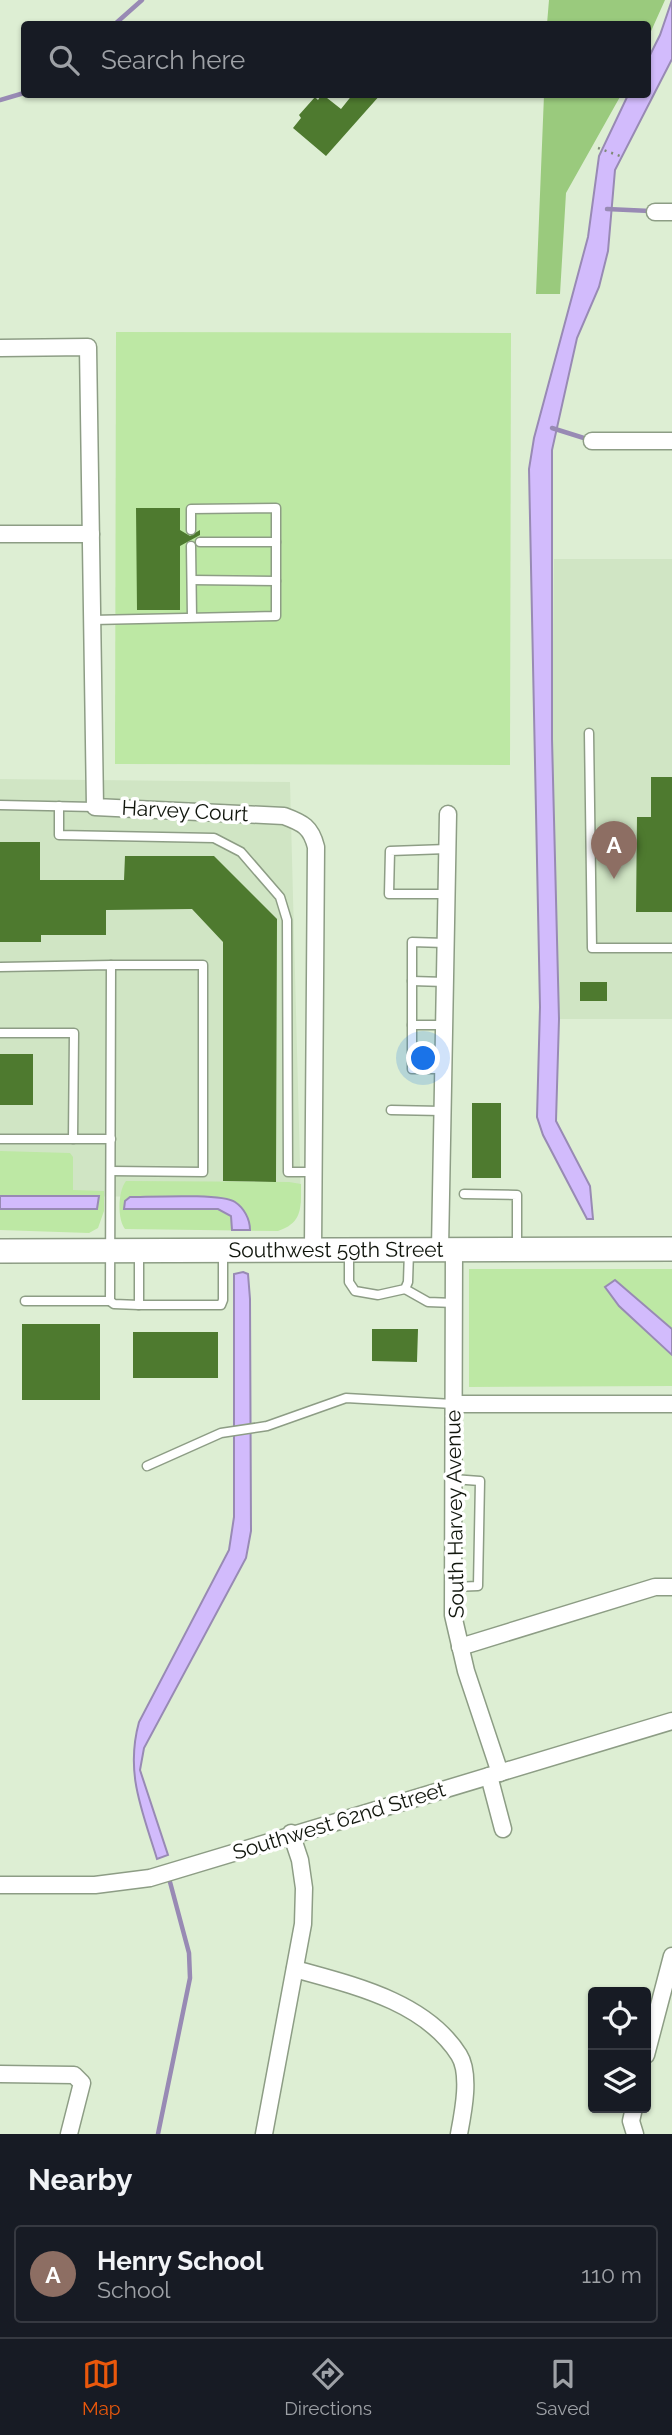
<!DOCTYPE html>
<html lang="en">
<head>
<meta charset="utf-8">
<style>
	body { margin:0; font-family:Raleway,sans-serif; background:#242831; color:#f1f3f6 }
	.controls { position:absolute; right:21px; bottom:21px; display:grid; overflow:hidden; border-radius:7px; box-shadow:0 2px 5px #0004 }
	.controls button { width:63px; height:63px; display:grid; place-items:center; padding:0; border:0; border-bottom:2px solid #363941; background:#171b24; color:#f1f3f6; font:35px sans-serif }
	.you { position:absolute; left:424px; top:1059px; width:24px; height:24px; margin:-18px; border:5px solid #fff; border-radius:50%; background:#1a73e8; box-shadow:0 0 0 10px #1a73e833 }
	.badge { display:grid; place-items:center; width:46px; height:46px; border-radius:50%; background:#ea580c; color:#fff; font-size:23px; font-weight:700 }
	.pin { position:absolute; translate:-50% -58px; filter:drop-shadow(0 2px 4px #0008) }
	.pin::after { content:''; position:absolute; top:37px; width:24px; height:21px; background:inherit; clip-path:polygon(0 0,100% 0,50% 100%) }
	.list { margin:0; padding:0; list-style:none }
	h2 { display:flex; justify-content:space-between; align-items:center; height:91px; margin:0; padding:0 28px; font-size:30px }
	h2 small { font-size:23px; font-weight:400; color:#9ea1a6 }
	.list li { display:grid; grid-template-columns:46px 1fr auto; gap:21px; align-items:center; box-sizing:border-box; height:98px; margin:0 14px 14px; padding:0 14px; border:2px solid #363941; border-radius:7px }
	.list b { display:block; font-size:26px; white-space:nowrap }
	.list p { margin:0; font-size:23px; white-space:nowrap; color:#9ea1a6 }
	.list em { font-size:23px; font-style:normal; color:#9ea1a6 }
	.icon { flex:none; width:38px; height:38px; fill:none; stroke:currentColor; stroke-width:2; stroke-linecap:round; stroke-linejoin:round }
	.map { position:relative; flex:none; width:672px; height:2134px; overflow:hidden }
	.search { position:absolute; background:#171b24; box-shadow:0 2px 5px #0004; left:21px; right:21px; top:21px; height:77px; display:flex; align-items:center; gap:18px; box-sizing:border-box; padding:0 24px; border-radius:7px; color:#9ea1a6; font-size:26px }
	.sheet { height:203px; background:#171b24 }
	nav { display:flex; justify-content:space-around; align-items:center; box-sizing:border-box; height:98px; border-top:2px solid #363941; background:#171b24; font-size:19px; color:#9ea1a6 }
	nav a { display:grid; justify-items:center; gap:4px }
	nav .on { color:#ea580c }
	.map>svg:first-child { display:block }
	.built { fill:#d0e5c4 }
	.green { fill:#bde8a4 }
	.forest { fill:#9aca7d }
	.water { fill:#d2bbfc; stroke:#988ab4; stroke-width:2 }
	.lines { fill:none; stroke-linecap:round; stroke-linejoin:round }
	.stream { stroke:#988ab4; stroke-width:4.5 }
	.building { fill:#4e7a2f }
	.service-casing { stroke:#8d9d85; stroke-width:11 }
	.minor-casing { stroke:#8d9d85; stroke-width:19 }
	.secondary-casing { stroke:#8d9d85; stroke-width:26 }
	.path { stroke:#7f8a77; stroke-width:2.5; stroke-dasharray:2 5; stroke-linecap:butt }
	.service { stroke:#fff; stroke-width:8 }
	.minor { stroke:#fff; stroke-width:16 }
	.secondary { stroke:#fff; stroke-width:23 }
	.labels { text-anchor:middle; stroke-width:7; stroke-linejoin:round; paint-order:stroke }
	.street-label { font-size:21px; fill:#11160d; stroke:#fff }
</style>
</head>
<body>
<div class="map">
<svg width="672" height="2134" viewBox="0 0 672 2134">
	<rect width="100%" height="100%" fill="#ddeed3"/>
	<g class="built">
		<polygon points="554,559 672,559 672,1019 559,1019 552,739"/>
		<polygon points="0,779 290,782 301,1203 225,1197 0,1196"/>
	</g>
	<g class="green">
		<polygon points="116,332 511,333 510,765 115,764"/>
		<polygon points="0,1151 70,1153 73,1157 73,1190 104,1191 104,1211 98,1228 89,1233 0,1230"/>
		<path d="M126,1181L289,1182L301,1184C301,1207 303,1223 278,1231L125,1229C117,1219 118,1191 126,1181Z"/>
		<polygon points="469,1269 672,1269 672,1329 615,1280 672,1353 672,1386 469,1387"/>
	</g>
	<g class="forest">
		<polygon points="549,0 665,0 648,38 648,24 547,24"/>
		<polygon points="544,95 621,95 566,193 560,294 536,294"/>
	</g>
	<g class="water">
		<polygon points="672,0 672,59 615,170 608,251 599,287 577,338 552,450 552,739 559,1019 556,1121 590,1186 593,1219 587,1219 543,1135 537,1117 540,1007 529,469 534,438 588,237 599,156 628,95 648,94 648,59 660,35"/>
		<polygon points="0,1196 99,1196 97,1209 0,1209"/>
		<path d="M130,1197C149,1197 222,1193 235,1202C244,1208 250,1219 250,1230H232L231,1216L218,1209H124L125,1201Z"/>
		<path d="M243,1272L248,1274L250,1299L251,1531L246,1558L144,1748L140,1770L168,1855L157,1859C142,1810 125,1773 139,1722L229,1550L234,1517V1274Z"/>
		<polygon points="615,1280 672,1329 672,1355 619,1306 605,1287"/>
	</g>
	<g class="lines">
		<g class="stream">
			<polyline points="115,24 142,0"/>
			<polyline points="0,100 24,93"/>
			<polyline points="607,209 650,211"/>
			<polyline points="552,428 587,439"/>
			<polyline points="158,2134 190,1978 189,1953 170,1882"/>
		</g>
	</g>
	<g class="building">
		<polygon points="322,94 341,109 353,94 381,94 326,156 293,128 301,118 299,115 315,97 318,100"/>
		<polygon points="136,508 180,508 180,530 190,536 200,530 200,535 180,546 180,610 137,610"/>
		<polygon points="651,777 672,777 672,912 636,912 637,817 651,817"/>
		<polygon points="0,842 40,842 40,880 124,880 125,856 214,856 277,919 276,1182 223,1181 223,942 192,909 106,910 106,935 41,935 41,942 0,942"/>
		<rect x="580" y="982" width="27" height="19"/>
		<rect x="0" y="1054" width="33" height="51"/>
		<rect x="472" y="1103" width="29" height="75"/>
		<rect x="22" y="1324" width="78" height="76"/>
		<polygon points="372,1329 418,1329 417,1362 372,1361"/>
		<rect x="133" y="1332" width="85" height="46"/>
	</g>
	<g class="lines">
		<g class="service-casing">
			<g id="service">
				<polyline points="200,542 276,542"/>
				<polyline points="191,546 192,617"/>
				<polyline points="192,580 276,581"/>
				<polyline points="92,620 276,616 276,508 191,509 191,530"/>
				<polyline points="589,733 592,948 672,948"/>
				<polyline points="0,805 95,807"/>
				<polyline points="59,806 59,835 214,838 241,852 280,897 287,920 288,1172 314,1172"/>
				<polyline points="446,894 389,894 390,851 447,849"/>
				<polyline points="111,965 203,965 203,1172 111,1171"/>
				<polyline points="0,967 111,965 110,1301 114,1304 139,1305"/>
				<polyline points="412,981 445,982"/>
				<polyline points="412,1025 444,1025"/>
				<polyline points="0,1033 74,1033 73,1139"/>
				<polyline points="443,1069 412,1069 412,942 445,943"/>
				<polyline points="391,1110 442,1111"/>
				<polyline points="0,1139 111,1139"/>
				<polyline points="464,1194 517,1195 517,1246"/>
				<polyline points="349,1252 349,1282 355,1291 378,1295 405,1289 408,1282 409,1251"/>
				<polyline points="139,1253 139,1305 221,1305 223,1300 223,1252"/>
				<polyline points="405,1289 428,1302 454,1303"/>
				<polyline points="25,1301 110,1301"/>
				<polyline points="147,1466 221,1433 267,1426 346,1398 453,1404"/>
				<polyline points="453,1587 478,1586 480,1481 453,1479"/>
			</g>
		</g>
		<g class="minor-casing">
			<g id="minor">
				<polyline points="655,212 672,212"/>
				<path d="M0,348L88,347L95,807L284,816C303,823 311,827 316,847L313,1249"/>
				<polyline points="592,441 672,441"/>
				<polyline points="0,534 91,534"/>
				<polyline points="440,1249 448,814"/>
				<polyline points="454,1249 453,1615 466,1671 500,1773"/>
				<polyline points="453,1404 672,1404"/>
				<polyline points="460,1647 655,1587 672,1587"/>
				<polyline points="489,1776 503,1829"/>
				<polyline points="0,1885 95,1885 150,1878 672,1721"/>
				<path d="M295,1969C352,1985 425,2001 459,2055C471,2074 463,2113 459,2134"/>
				<polyline points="646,2055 672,1956"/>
				<polyline points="0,2074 74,2075 82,2083 69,2134"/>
				<polyline points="634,2108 631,2121 635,2134"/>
				<polyline points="264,2134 303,1924 304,1888 300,1860 291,1833"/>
			</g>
		</g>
		<g class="secondary-casing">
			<g id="secondary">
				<path id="s1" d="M0,1251L672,1249"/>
			</g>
		</g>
		<polyline class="path" points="598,148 620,156"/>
		<use href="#service" class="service"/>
		<use href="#minor" class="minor"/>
		<use href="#secondary" class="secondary"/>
	</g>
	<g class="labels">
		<g class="street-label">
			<text transform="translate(185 811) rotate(3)" y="7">Harvey Court</text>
			<text dy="7" stroke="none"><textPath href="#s1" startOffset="336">Southwest 59th Street</textPath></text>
			<text transform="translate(455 1514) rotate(-91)" y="7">South Harvey Avenue</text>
			<text transform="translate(339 1821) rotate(-17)" y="7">Southwest 62nd Street</text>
		</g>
	</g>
</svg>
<div class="controls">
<button><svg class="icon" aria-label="locate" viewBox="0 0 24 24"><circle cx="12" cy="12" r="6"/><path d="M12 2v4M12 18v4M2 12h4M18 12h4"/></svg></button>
<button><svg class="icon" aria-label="layers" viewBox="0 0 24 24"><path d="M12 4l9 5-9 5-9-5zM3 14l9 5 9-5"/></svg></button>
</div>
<div class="you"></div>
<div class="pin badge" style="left:614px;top:879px;background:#8d6e63">A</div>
<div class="search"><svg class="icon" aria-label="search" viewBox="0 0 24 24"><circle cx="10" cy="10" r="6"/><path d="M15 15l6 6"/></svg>Search here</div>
</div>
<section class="sheet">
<h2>Nearby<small></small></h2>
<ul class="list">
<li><span class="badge" style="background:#8d6e63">A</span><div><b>Henry School</b><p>School</p></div><em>110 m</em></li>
</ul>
</section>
<nav>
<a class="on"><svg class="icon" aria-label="map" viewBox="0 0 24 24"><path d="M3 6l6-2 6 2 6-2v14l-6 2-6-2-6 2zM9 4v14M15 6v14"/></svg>Map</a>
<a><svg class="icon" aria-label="directions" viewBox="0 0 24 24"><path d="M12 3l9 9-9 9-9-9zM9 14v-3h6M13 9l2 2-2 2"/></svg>Directions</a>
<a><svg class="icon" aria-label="saved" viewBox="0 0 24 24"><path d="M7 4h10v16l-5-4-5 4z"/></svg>Saved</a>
</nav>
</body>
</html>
